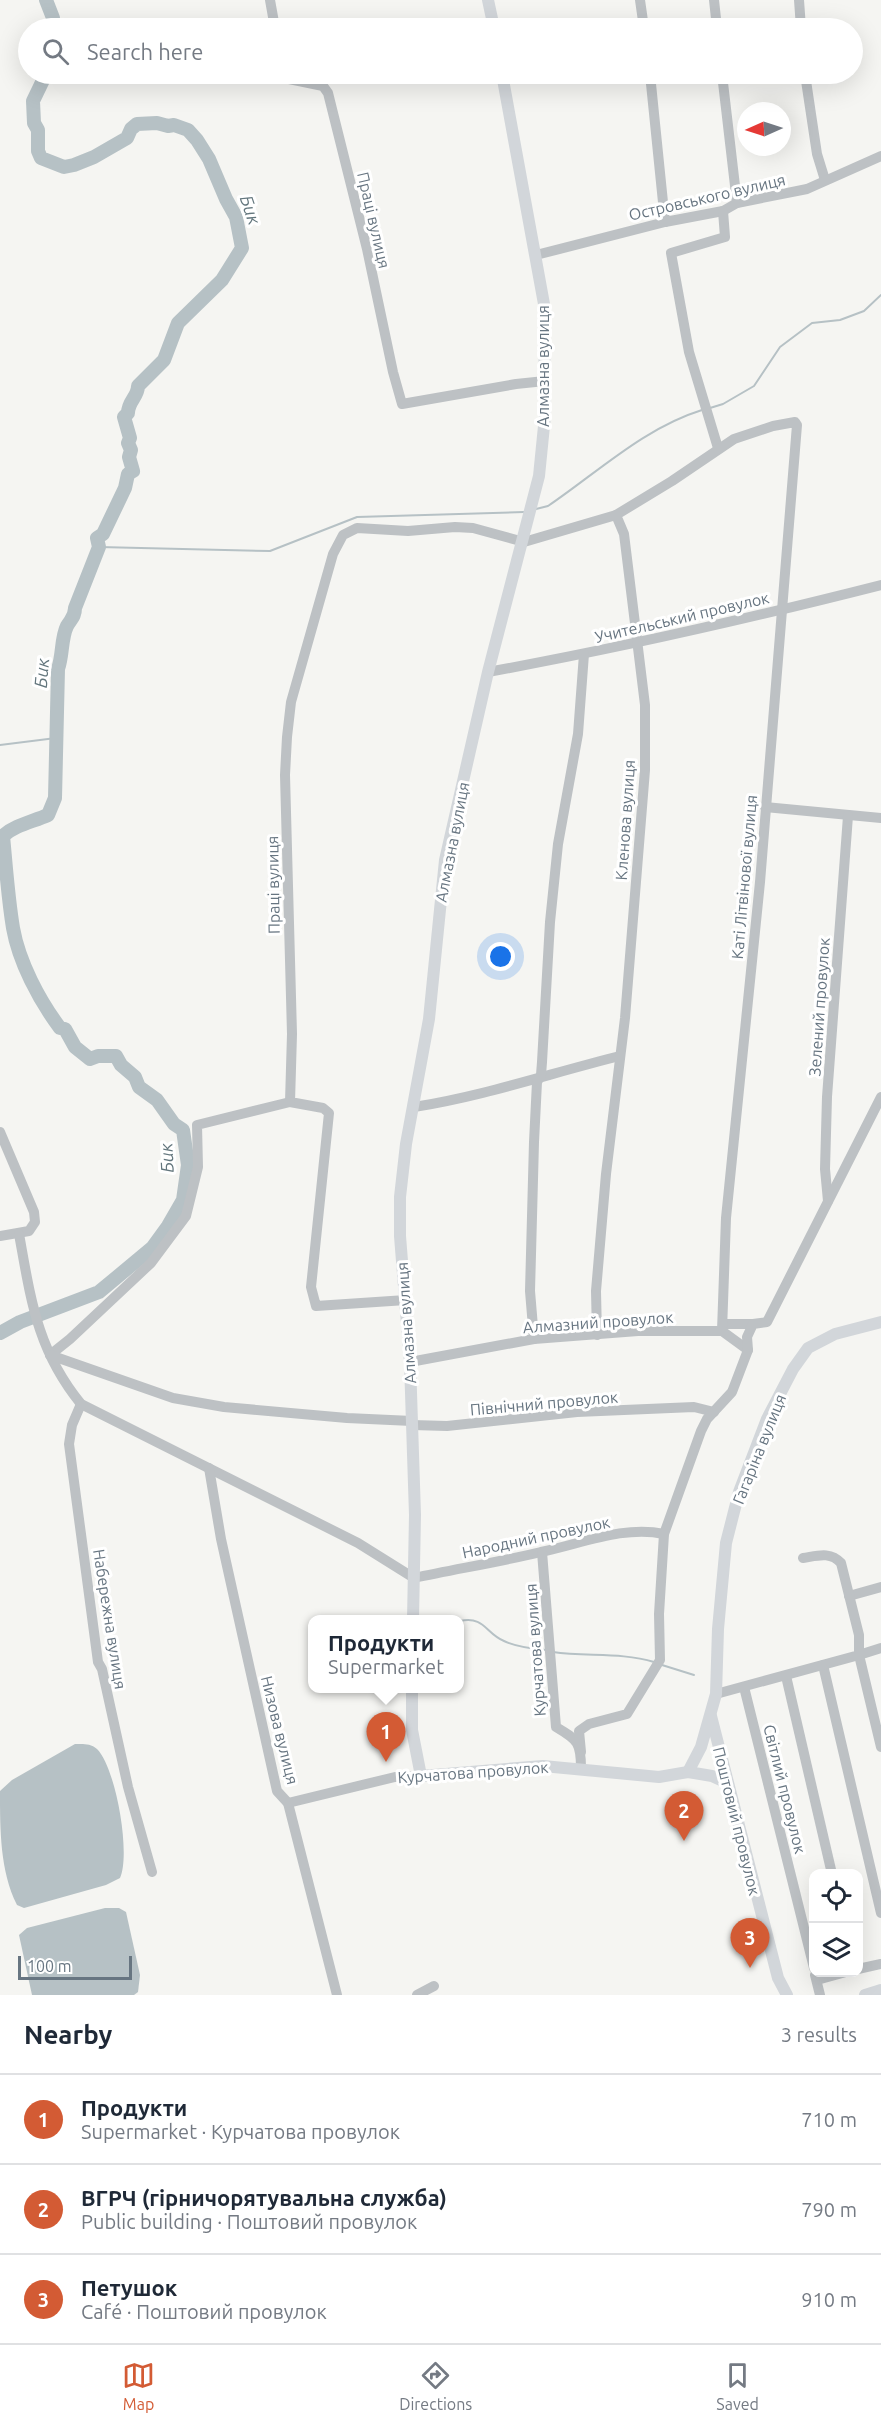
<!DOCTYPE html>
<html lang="en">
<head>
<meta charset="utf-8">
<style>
	body { margin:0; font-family:Ubuntu,sans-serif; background:#f2f2f3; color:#1f2937 }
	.controls { position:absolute; right:18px; bottom:18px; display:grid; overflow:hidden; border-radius:12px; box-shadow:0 6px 24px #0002 }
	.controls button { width:54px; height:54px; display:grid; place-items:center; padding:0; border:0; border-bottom:2px solid #e0e1e3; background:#fff; color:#1f2937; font:30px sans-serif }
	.compass { position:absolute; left:737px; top:102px; width:54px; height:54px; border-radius:50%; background:#fff; box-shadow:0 6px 24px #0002; rotate:267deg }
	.scale { position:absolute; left:18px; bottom:15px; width:114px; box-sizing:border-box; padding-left:6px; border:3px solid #677581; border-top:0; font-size:16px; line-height:21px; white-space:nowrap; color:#677581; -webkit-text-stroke:4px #fff; paint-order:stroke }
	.you { position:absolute; left:501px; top:957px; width:21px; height:21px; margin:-15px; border:4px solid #fff; border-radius:50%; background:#1a73e8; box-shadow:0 0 0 9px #1a73e833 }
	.badge { display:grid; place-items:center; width:39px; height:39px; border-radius:50%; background:#d35b34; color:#fff; font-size:20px; font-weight:700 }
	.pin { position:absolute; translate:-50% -50px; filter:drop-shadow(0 2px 3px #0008) }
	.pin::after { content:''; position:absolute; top:32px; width:21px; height:18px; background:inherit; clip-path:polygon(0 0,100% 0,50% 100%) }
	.popup { position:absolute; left:308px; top:1615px; width:156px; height:78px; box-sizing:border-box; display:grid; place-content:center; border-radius:12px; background:#fff; filter:drop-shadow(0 2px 4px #0005); font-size:20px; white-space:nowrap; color:#747a83 }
	.popup b { font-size:22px; color:#1f2937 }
	.popup::after { content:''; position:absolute; left:50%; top:100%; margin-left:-12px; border:12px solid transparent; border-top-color:#fff }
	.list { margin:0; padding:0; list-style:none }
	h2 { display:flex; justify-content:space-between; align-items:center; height:78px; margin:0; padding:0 24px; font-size:26px }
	h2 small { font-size:20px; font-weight:400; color:#747a83 }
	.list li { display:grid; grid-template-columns:39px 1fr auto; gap:18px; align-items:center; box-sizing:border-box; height:90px; padding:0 24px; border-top:2px solid #e0e1e3 }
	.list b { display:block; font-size:22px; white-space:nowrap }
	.list p { margin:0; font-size:20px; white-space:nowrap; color:#747a83 }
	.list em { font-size:20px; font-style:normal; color:#747a83 }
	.icon { flex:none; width:33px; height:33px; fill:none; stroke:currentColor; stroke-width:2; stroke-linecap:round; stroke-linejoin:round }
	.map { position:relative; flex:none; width:881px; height:1995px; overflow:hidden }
	.search { position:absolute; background:#fff; box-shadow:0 6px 24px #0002; left:18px; right:18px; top:18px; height:66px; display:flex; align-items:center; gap:15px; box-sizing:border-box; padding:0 21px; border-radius:33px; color:#747a83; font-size:22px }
	.sheet { height:348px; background:#fff }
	nav { display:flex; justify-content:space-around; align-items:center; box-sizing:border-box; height:84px; border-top:2px solid #e0e1e3; background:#fff; font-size:16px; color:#747a83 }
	nav a { display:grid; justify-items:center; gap:3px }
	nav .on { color:#d35b34 }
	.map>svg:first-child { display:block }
	.water { fill:#b6c1c5 }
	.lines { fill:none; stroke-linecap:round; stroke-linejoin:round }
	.stream { stroke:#b6c1c5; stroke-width:2 }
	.river { stroke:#b6c1c5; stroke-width:14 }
	.minor { stroke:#bdc1c4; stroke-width:10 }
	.major { stroke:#d2d6da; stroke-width:12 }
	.labels { text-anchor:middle; stroke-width:6; stroke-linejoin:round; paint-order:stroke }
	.street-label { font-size:16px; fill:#677581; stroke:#fff }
	.water-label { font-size:18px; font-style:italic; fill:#63767d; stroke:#fff }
</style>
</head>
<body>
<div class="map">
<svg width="881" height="1995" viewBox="0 0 881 1995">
	<rect width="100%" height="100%" fill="#f5f5f2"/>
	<g class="water">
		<path d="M75,1744C83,1744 90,1743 97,1749C116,1768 131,1854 120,1878L106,1885L24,1908L17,1905C0,1871 0,1830 0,1791L12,1780Z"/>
		<polygon points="105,1908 119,1908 126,1912 140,1975 138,1992 134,1995 32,1995 19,1935 27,1928"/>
	</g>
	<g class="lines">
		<g class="stream">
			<polyline points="710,408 723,404 754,386 780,347 812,323 840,320 864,311 881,295"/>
			<path d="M536,509L548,506C598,472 644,428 702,410"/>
			<polyline points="99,547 270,551 357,517 524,512"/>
			<polyline points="0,745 56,738"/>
			<path d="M460,1621C485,1616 485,1633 504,1641C514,1646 535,1649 546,1650"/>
			<path d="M553,1652C586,1657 621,1652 654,1662"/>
			<polyline points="662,1665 694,1675"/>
		</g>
		<g class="river">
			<polyline points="46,0 53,18 52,28"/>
			<path d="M0,1333L20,1322L99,1292L152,1248L168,1226L183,1200L188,1165L183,1130L174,1124L157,1100L139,1087L135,1077L121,1065L116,1056H98L90,1059L75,1047L65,1029L60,1028C39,1000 19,962 13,928C8,898 6,867 3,836C15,825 32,822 48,815L55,798L58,669C63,655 61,638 67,626C71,619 75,617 75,608L99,547L97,538L103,534L125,488L128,474L133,471L129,457L131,450L128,443L130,438L124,417L128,413C128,401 138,397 138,386L164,360L178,323L222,280L242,248L236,217L226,199L209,159L197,140L188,130L174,125L168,126L157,123L137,124L131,129L127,138L94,157L74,165L64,167L41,158L38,151V130L34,123L33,101L46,74"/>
		</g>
		<g class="minor">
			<polyline points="270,0 275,28"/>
			<polyline points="640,0 644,28"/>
			<polyline points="714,0 717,28"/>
			<polyline points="799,0 801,28"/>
			<polyline points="284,74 289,79 323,86 328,93 367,249 393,372 402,404 516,384 545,381"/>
			<polyline points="650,74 665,222"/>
			<polyline points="722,74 737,203"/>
			<polyline points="805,74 817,154 825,180"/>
			<polyline points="536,255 665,222 723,211 737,203 807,189 881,156"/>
			<polyline points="718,448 689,352 671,253 725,237 723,211"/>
			<path d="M488,672C620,648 751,618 881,585"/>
			<polyline points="765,807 881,818"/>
			<path d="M414,1107C484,1096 551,1073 620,1056"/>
			<polyline points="0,1132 34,1212 35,1222 29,1231 0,1236"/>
			<polyline points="828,1201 825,1169 827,1097 848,816"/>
			<path d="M19,1234C31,1300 37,1350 81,1404L358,1543L414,1578C456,1569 499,1562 541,1552C581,1544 624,1525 664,1534"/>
			<polyline points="406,1300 316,1306 311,1287 329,1113 323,1108 290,1102 292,1034 285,775 287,737 291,702 333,554 343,535 357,528 408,531 455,527 473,528 524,542 616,515"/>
			<polyline points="723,1324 753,1324"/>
			<polyline points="597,1335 596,1291 606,1174 625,1018 645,770 645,705 624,534 616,515 672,481 734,439 773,426 795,422 797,425 760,882 726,1218 722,1331"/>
			<polyline points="534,1339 530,1291 534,1142 537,1082 541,1075 542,1062 550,922 558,844 578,734 584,654"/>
			<polyline points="50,1355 70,1339 151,1263 186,1216 198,1167 197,1125 290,1102"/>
			<polyline points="50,1355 173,1398 224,1407 347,1418 412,1421"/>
			<polyline points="410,1362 534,1339 638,1331 722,1331 748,1350"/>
			<polyline points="81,1404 72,1425 69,1444 98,1662 102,1669 128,1787 152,1872"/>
			<polyline points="412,1425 447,1426 577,1412 694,1407 714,1412"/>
			<polyline points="209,1468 221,1539 277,1791 288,1803 337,1995"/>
			<path d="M542,1552L556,1727C578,1740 581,1743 581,1768"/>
			<polyline points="849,1596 881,1587"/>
			<polyline points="881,1648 859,1655 881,1747"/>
			<polyline points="823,1665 881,1913"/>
			<polyline points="786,1676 832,1874"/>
			<polyline points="744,1687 814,1968"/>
			<path d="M716,1694L859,1655V1635L841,1563C830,1551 817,1556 803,1558"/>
			<polyline points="581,1752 579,1731 589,1724 627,1714 660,1660 659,1614 664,1534 701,1431 707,1419 732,1392 748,1350 747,1337 753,1324 767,1322 881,1097"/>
			<polyline points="288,1803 395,1777 421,1776"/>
			<polyline points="858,1969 881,1964"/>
			<polyline points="815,1975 820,1995"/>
			<polyline points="817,1980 846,1972"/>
			<polyline points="417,1995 434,1986"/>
		</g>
		<g class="major">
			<polyline points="488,0 494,28"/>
			<polyline points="413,1620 415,1515 410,1362 400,1236 400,1197 406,1144 429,1019 445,860 488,672 539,476 545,416 544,304 502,74"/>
			<polyline points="412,1688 412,1730 421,1776 543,1766 659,1777 688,1772 712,1776 723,1781 728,1787"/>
			<polyline points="711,1716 778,1978 787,1995"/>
			<polyline points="688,1772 701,1747 716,1694 718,1629 726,1543 739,1492 767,1419 793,1369 808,1348 835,1334 881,1322"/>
			<polyline points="865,1995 881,1990"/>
		</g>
	</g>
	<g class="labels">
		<g class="street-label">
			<text transform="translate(707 197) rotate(-13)" y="6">Островського вулиця</text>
			<text transform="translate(374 220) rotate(77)" y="6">Праці вулиця</text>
			<text transform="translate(543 366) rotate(-90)" y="6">Алмазна вулиця</text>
			<text transform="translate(682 617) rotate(-13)" y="6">Учительський провулок</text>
			<text transform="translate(625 820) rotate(-86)" y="6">Кленова вулиця</text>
			<text transform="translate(452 842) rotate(-79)" y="6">Алмазна вулиця</text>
			<text transform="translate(744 877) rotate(-85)" y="6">Каті Літвінової вулиця</text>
			<text transform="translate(273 885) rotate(-91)" y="6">Праці вулиця</text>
			<text transform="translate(819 1007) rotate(-86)" y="6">Зелений провулок</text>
			<text transform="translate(598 1322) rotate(-4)" y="6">Алмазний провулок</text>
			<text transform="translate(406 1323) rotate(-94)" y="6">Алмазна вулиця</text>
			<text transform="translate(544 1403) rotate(-5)" y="6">Північний провулок</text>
			<text transform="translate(759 1449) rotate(-68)" y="6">Гагаріна вулиця</text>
			<text transform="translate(536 1537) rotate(-12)" y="6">Народний провулок</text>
			<text transform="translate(110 1619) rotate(81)" y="6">Набережна вулиця</text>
			<text transform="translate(535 1650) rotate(-94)" y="6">Курчатова вулиця</text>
			<text transform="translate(280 1730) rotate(76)" y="6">Низова вулиця</text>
			<text transform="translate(473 1772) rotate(-4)" y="6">Курчатова провулок</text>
			<text transform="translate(785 1789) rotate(76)" y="6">Світлий провулок</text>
			<text transform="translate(737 1821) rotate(76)" y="6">Поштовий провулок</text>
		</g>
		<g class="water-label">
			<text transform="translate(250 210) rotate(71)" y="6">Бик</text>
			<text transform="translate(42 673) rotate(-85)" y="6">Бик</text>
			<text transform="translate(167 1158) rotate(-93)" y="6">Бик</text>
		</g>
	</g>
</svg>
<div class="controls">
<button><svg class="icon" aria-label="locate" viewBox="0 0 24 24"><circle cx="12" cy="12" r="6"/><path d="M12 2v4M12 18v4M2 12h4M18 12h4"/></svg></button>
<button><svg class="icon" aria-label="layers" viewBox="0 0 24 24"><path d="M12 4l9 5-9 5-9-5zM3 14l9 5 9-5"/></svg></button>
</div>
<svg class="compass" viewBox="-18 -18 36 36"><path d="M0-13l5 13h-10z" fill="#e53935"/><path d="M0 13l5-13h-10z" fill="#747a83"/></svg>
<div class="scale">100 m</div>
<div class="you"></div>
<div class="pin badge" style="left:386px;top:1762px">1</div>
<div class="popup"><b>Продукти</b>Supermarket</div>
<div class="pin badge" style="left:684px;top:1841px">2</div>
<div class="pin badge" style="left:750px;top:1968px">3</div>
<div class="search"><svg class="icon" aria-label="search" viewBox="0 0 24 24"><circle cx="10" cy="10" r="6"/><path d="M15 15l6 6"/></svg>Search here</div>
</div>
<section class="sheet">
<h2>Nearby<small>3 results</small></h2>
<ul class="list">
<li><span class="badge">1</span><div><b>Продукти</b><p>Supermarket · Курчатова провулок</p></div><em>710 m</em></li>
<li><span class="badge">2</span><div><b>ВГРЧ (гірничорятувальна служба)</b><p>Public building · Поштовий провулок</p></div><em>790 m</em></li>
<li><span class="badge">3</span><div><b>Петушок</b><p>Café · Поштовий провулок</p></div><em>910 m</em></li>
</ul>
</section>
<nav>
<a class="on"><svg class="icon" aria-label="map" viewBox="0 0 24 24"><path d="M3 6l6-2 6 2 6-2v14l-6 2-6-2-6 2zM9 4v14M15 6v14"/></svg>Map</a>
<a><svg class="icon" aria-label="directions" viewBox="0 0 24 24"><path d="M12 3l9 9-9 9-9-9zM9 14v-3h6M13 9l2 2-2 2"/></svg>Directions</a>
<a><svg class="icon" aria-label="saved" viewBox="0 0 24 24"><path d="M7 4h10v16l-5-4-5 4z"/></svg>Saved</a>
</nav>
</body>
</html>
